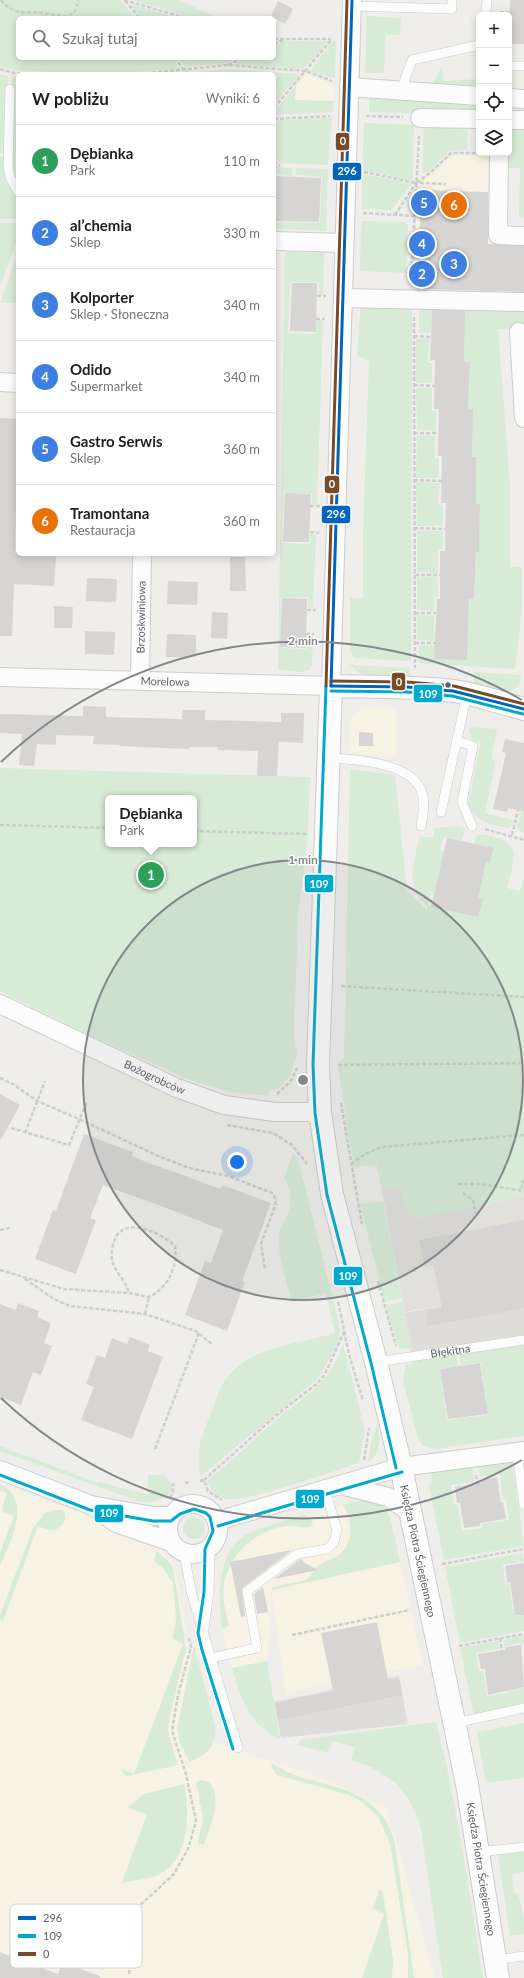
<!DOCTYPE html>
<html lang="pl">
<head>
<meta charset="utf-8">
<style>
	body { margin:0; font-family:Lato,sans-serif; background:#f6f6f6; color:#202124 }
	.controls { position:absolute; right:12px; top:12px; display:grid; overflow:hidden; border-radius:6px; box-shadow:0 2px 10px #0003 }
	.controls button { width:36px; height:36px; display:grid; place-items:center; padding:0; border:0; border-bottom:1px solid #e0e0e0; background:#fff; color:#202124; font:20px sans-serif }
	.you { position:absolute; left:237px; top:1162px; width:14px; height:14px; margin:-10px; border:3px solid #fff; border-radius:50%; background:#1a73e8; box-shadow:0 0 0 6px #1a73e833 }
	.badge { display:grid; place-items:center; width:26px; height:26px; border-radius:50%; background:#919496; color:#fff; font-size:13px; font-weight:700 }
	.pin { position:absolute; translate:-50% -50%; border:2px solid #fff; box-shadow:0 1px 4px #0006 }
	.popup { position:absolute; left:105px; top:795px; width:92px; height:52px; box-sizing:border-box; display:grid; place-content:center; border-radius:6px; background:#fff; filter:drop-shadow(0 1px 3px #0005); font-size:13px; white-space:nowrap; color:#757577 }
	.popup b { font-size:15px; color:#202124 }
	.popup::after { content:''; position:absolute; left:50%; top:100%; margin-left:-8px; border:8px solid transparent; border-top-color:#fff }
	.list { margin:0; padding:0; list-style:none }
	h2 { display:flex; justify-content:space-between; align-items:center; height:52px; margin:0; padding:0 16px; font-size:17px }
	h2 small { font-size:13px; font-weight:400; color:#757577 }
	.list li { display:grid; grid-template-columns:26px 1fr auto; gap:12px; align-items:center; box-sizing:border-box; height:72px; padding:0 16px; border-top:1px solid #e0e0e0 }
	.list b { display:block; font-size:15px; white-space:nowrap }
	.list p { margin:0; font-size:13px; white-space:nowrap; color:#757577 }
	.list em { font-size:13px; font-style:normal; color:#757577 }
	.icon { flex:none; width:22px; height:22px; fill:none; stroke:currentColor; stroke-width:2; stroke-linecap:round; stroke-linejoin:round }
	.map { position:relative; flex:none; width:524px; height:1978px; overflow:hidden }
	.search { position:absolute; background:#fff; box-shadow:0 2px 10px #0003; left:16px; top:16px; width:260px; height:44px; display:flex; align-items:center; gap:10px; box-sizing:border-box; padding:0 14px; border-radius:6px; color:#757577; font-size:15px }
	.panel { position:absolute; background:#fff; box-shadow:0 2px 10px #0003; left:16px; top:72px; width:260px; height:484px; border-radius:6px }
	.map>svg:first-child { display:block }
	.commercial { fill:#f7f3e4 }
	.industrial { fill:#dfddda }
	.education { fill:#e2e0da }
	.green { fill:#d8ebd6; fill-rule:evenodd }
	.building { fill:#d6d5d3 }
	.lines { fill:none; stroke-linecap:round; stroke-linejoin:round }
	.service-casing { stroke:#cbcccc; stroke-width:10 }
	.minor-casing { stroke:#cbcccc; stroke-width:20 }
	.tertiary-casing { stroke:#cbcccc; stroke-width:24 }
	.path { stroke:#cacfcc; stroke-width:2.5; stroke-dasharray:4 2; stroke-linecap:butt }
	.service { stroke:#fdfcfc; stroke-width:9 }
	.minor { stroke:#fdfcfc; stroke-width:18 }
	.tertiary { stroke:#fdfcfc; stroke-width:22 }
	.bus-1-casing { stroke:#fff; stroke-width:6 }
	.bus-2-casing { stroke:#fff; stroke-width:6 }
	.bus-3-casing { stroke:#fff; stroke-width:6 }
	.bus-1 { stroke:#0065bd; stroke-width:3 }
	.bus-2 { stroke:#00a9ce; stroke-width:3 }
	.bus-3 { stroke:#7a4b2a; stroke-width:3 }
	.ring { fill:none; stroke:#84888a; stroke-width:2 }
	.bus-dot { fill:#5f6368; stroke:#fff; stroke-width:1.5 }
	.labels { text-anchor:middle; stroke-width:3; stroke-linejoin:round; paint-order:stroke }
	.street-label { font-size:11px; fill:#5f6368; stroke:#fff }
	.key { fill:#fff; stroke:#cfd0d2; stroke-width:1 }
	.key-label { font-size:11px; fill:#5f6368 }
	.centre { fill:#84888a; stroke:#fff; stroke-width:2 }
	.ring-label { font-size:12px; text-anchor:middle; font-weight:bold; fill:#84888a; stroke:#fff; stroke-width:3; stroke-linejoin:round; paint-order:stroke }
	.line-badge { stroke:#fff; stroke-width:1.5 }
	.badge-label { font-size:11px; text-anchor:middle; font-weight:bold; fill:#fff }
</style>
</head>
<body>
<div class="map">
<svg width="524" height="1978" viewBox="0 0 524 1978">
	<rect width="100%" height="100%" fill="#efeeea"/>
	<g class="commercial">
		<polygon points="307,75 334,84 334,101 295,100 296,86"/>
		<polygon points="452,156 496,156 495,238 524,239 524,300 417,297 413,283 418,186"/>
		<polygon points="370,708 396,709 396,757 349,753 351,717 362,709"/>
		<polygon points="0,1483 134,1534 132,1539 159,1549 169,1558 174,1565 179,1587 187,1643 205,1740 323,1778 386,1807 435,1978 0,1978"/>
		<polygon points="368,1498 372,1503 383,1505 389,1513 423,1665 331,1681 286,1694 272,1591 267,1661 232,1668 222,1629 220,1586 221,1570 225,1560 234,1547 244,1537 257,1530"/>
	</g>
	<g class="industrial">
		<polygon points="524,1289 524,1336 410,1353 411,1349 405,1313"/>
		<polygon points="399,1676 408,1724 281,1738 274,1702"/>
	</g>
	<polygon class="education" points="524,1148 524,1289 405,1312 376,1160"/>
	<g class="green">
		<polygon points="0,0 120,0 136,18 18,18 18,58 171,58 181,69 100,74 12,70 0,66"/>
		<polygon points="134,0 179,0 218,18 193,18"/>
		<polygon points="130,4 178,18 143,18"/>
		<polygon points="367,16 401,18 400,35 386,34 384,73 365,73"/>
		<polygon points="284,41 328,41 304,69 235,64 247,58 274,58 274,46"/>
		<polygon points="333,41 336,41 335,79 310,71"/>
		<polygon points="178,58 238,58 227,63 185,67"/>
		<polygon points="442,67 443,81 479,79 479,90 435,86 434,81"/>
		<polygon points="227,69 300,74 274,104 274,74 191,73"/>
		<polygon points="0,74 8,76 5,153 0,153"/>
		<polygon points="12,76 18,76 18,185 11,172"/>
		<polygon points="296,86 295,100 334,101 333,112 274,115 274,111"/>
		<polygon points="369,93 479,100 479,115 369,112"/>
		<polygon points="332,117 328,165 281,163 274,158 274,121"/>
		<polygon points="364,123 414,125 413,181 362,170"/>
		<polygon points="509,124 524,124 524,218 519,218 520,168 506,168 506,153 509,153"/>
		<polygon points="424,125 467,126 467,150 449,151 427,173 422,173"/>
		<polygon points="0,157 5,157 18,196 17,219 0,219"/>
		<polygon points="274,164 278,167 292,168 292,176 274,175"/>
		<polygon points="296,168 328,169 326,231 274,229 274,222 320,223 322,177 296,175"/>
		<polygon points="362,174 412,184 391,210 362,209"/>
		<polygon points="361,221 406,222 408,227 406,273 360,271"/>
		<polygon points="0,223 18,223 18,238 0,286"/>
		<polygon points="285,252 324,253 323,295 318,294 319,282 290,282 288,333 316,334 317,320 323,320 317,505 312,504 312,493 284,493 282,543 310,544 310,534 316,534 313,608 308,608 308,597 281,597 280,648 307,649 307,636 313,636 312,666 309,670 300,672 278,670"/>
		<polygon points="18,253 18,303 0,303"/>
		<polygon points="361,302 412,302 411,661 354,658 350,648 350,598 363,598 363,530 369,362 357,355"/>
		<polygon points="419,305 490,308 524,312 524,328 498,329 510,483 510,567 522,567 522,610 515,669 419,663 419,645 435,646 467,659 469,599 474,599 476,552 479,552 480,504 476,504 476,457 472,457 473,409 468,409 470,362 464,362 465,315 432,313 431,333 419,333"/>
		<polygon points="416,339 429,339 428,362 432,363 432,383 416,383"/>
		<polygon points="416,388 432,388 432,411 436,411 436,431 417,430"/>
		<polygon points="417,435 435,436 435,458 439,458 439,478 416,478"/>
		<polygon points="416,482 439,483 438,505 443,505 442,526 417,526"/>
		<polygon points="417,531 443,531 443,549 438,550 438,573 417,572"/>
		<polygon points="417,577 438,577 438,597 435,597 434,611 417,610"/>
		<polygon points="417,615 434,616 434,641 417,640"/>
		<polygon points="349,665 410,668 410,676 361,674"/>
		<path d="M474,672L521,675C518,703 490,689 473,685Z"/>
		<path d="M470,727L497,729L491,759L496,761L485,813L513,820L512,825L508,828C492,825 475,821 468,805L481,742L472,740L469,731Z"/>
		<path d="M0,768L310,777L308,834L298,916L294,1035L297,1055L290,1076L279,1088L269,1090L268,1096L230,1092L187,1079L79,1030L0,991ZM108,798H194V844H108Z"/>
		<path d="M350,769L395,775L407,890L427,910V906C404,885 414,862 420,836L433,838L435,828L456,826L465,828L462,841L443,837L440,851H444L434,895H430L427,906L478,917L482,898L478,897L486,862L490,863L494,849L474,844L476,836C481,833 489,835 495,837C524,844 512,865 507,888L520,891L524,877V1197L417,1218C403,1213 404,1202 401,1189L383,1191L376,1163V1165L354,1167L338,1067L339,1062L344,1058Z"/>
		<polygon points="521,810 524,811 524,834 517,828"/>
		<path d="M293,1153L297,1157L302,1175L340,1328C341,1341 324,1370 316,1380L200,1477C196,1447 200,1441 211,1413C215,1403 218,1391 224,1382C248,1345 297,1345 335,1333L326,1293L292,1302C286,1279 276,1254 280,1231C280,1226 283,1224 285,1220C292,1207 293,1191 284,1179Z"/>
		<polygon points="383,1201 402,1298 385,1302 360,1204"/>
		<polygon points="403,1302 411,1349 399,1348 386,1305"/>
		<path d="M343,1344L365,1431L359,1463C336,1470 245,1503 226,1499C216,1497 211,1490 207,1481C229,1463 250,1443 271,1424C303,1396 328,1388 343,1344Z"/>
		<polygon points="524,1344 524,1436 436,1449 423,1446 418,1439 403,1380 406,1364 411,1363 411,1361 456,1353 458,1366 440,1369 447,1420 488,1415 481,1362 461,1365 459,1353"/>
		<path d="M378,1425C381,1439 380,1453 368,1463L372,1435Z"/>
		<path d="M0,1446L98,1483L99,1481L116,1487L148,1494V1475H163C185,1490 160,1505 141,1502L0,1451Z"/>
		<polygon points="512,1459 524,1546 444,1560 429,1487 432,1477 431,1473 435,1470 472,1465 474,1482 451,1485 454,1505 458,1505 462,1531 482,1528 482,1524 509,1520 506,1500 503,1500 500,1474 480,1477 478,1464"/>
		<path d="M0,1484C34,1500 9,1542 0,1567V1552L14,1516L3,1512L2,1509L7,1493L0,1491Z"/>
		<path d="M368,1498C372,1506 381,1502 386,1509C392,1517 397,1551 400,1562L272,1590V1588C283,1583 295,1584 305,1580C312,1577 313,1569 319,1565C325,1560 333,1560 339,1555C355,1541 352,1521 343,1505Z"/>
		<path d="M56,1510H62C69,1517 63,1528 54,1530C49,1531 43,1528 38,1526L3,1621L0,1619V1615L33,1528L45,1513Z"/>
		<path d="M304,1515L312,1520L313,1523L311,1527C303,1529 295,1525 287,1526C257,1529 227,1556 224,1586C222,1599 226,1613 229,1626L222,1629C218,1592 215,1545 257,1530C272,1524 289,1520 304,1515Z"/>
		<circle cx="194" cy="1528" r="11"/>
		<polygon points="156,1551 168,1560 173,1568 186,1648 168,1726 169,1735 178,1765 128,1776 124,1775 121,1769 134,1774 183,1644 175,1640 173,1637 176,1619 173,1583 164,1569 154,1561"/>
		<polygon points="523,1553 524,1561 503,1565 505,1584 509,1583 513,1609 524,1607 524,1631 460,1643 445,1567"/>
		<polygon points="524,1636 524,1651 523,1643 504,1646 503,1640"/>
		<polygon points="498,1641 499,1649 476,1653 479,1671 483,1671 487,1696 507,1693 507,1691 524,1688 524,1705 474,1716 460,1648"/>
		<path d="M194,1646L215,1725C218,1744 206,1757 189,1762L180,1742L177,1729Z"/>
		<path d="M267,1661L280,1739C248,1725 241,1698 232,1668Z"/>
		<path d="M436,1722C458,1806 469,1892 483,1978H443L421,1829L417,1817L408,1798L395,1782L371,1767L351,1760L355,1747L332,1741L329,1753L297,1745L301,1740L305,1739Z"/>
		<polygon points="524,1723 524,1778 486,1783 477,1732"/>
		<path d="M272,1764C280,1767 288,1773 297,1776C338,1788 384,1793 395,1844L414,1978H408V1954L390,1844L378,1817L362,1802L349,1795L277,1775L271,1766Z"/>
		<path d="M201,1780L209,1782C224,1799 210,1826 204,1845L198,1843L203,1818L196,1782Z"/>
		<path d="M184,1784C190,1812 190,1859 160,1874C149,1880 133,1879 121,1884L147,1815L128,1807L144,1794Z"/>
		<polygon points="524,1850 524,1872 512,1874 515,1894 518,1893 524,1918 524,1934 510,1936 498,1854"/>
		<polygon points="379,1890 381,1890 383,1892 393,1959 392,1978 362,1978 384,1914 373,1909"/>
	</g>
	<g class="building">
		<polygon points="510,0 524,0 524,44 509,44"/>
		<polygon points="278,1 293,9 285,24 271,16"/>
		<polygon points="274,176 321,178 319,222 274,221"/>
		<polygon points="421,190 488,192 488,244 524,246 524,292 418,289"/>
		<polygon points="292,283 317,283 316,332 290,331"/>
		<polygon points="432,310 465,311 464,362 470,362 468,409 473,409 472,457 476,457 476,504 480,504 479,552 476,552 474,599 469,599 467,660 434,659 437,599 440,599 440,551 445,551 446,503 441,503 442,456 438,456 439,409 434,409 435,360 430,361"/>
		<polygon points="0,418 18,419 15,553 56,555 54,586 14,584 12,636 0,636"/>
		<polygon points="285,493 311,494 309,542 283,542"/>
		<polygon points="230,557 245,557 246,591 230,591"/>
		<polygon points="87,578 117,579 116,602 86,601"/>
		<polygon points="168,581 198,582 197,605 167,604"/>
		<polygon points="282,598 307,599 306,648 280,647"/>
		<polygon points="54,606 73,607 72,628 54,628"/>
		<polygon points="212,612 228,613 227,639 211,638"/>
		<polygon points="85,631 115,632 114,655 85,654"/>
		<polygon points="167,634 196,635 196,657 166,657"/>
		<polygon points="83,706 106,707 106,717 182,719 183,710 205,710 205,720 281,722 281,713 304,713 303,743 279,742 277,776 257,776 258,751 218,750 218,747 189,747 189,749 119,746 120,745 93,744 94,736 56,735 56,745 37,744 34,766 19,765 22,734 0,733 0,714 83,716"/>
		<polygon points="359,732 373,733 373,746 359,746"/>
		<polygon points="505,739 524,743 524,811 508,808 507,812 493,809 506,753 502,752"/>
		<polygon points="447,838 494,848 490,863 486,862 478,897 483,898 478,917 431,907"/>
		<polygon points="0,1094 20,1105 0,1141"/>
		<polygon points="84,1134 133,1152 132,1156 146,1162 221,1189 222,1185 271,1203 242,1281 245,1282 227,1331 185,1315 205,1261 211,1263 223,1230 161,1206 103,1185 90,1218 96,1220 76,1274 35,1259 53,1210 56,1211"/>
		<polygon points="524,1220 524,1308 428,1326 426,1311 442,1308 433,1265 425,1267 419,1240"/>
		<polygon points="18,1303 39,1311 37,1317 51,1323 44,1343 52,1346 41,1375 33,1372 21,1405 0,1397 0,1304 16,1310"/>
		<polygon points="130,1337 150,1345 148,1351 163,1357 132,1439 81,1420 94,1387 86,1384 97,1355 105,1358 112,1338 127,1344"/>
		<polygon points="480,1363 488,1414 448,1419 440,1369"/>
		<polygon points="497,1477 501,1503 503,1502 506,1519 480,1523 480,1526 464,1528 460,1503 457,1503 455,1487 481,1483 481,1480"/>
		<polygon points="292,1550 242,1588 245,1616 241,1617 230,1562"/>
		<polygon points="303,1559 303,1562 318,1570 274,1579 299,1560"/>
		<polygon points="524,1563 524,1615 515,1615 510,1582 507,1582 505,1566"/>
		<polygon points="263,1587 268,1612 257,1614 254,1594"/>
		<polygon points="377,1622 388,1680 399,1678 402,1695 278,1720 275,1703 333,1691 321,1633"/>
		<polygon points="521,1645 524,1687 488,1695 485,1669 481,1669 478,1654 505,1650 505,1647"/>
		<polygon points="0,1952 58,1974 62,1962 100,1976 100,1978 0,1978"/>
	</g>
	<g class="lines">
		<g class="service-casing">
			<g id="service">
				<polyline points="352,6 452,9 452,0"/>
				<polyline points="486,15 487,0"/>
				<polyline points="509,66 524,66"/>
				<polyline points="10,89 8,165 10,177 18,192"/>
				<polyline points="403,90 404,82 412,60 479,45"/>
				<polyline points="457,741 473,746 462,802 472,826"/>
				<path d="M329,758C354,759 410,763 421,790C426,801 423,814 421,826"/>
				<polyline points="441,812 467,694"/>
				<path id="s1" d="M376,1362L524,1340"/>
				<polyline points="517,1452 524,1505"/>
				<polyline points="184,1553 192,1595 238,1748"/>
				<polyline points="204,1628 209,1592 210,1548"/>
				<polyline points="211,1658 257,1648 247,1591 297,1554 327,1549 334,1542 337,1530 325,1490"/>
				<polyline points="455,1723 524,1708"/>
				<polyline points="478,1852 524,1847"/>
				<polyline points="495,1960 524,1956"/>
			</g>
		</g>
		<g class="minor-casing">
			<g id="minor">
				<polyline points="349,87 479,96"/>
				<polyline points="509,98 524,99"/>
				<polyline points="420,118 479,119"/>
				<polyline points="509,120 524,120"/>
				<polyline points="499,153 498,235 524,236"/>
				<polyline points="274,241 344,243"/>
				<polyline points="343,298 524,302"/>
				<polyline points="519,332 524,418"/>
				<polyline points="0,382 18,383"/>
				<path id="s2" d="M0,677L331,686L352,0"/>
				<path id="s3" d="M140,680L142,554"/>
				<path id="s4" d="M0,1004L177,1088L224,1105L275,1112H320"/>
				<polyline points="0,1470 91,1505 153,1516 170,1516"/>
				<polyline points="341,1485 388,1497 411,1513"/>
				<circle cx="193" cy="1529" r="25"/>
				<polyline points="93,1506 116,1523 171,1542"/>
				<polyline points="217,1521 401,1467 524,1451"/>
			</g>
		</g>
		<g class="tertiary-casing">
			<path id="tertiary" d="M498,1978L467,1784L401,1467L376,1362L332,1194L320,1112L318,1065L331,686C371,687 412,686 453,691C477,694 500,703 524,709"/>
		</g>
		<g class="path">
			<path d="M1,0C16,17 26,11 44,13C59,15 76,23 78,0"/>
			<polyline points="124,0 186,18"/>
			<polyline points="125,1 140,18"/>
			<polyline points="500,12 510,13"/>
			<polyline points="274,39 331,39"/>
			<polyline points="274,44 283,40"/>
			<polyline points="174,58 188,74"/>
			<polyline points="228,65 243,58"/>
			<polyline points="0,69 14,73 35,74"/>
			<polyline points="140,74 227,65 306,71 332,81"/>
			<polyline points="274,108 332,39"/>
			<polyline points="366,116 403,117"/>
			<polyline points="274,119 330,116"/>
			<polyline points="274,161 280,166"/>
			<polyline points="364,172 416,183 430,173 451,153 482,153"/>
			<polyline points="363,213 414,216"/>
			<polyline points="395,215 416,183 446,184"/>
			<polyline points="411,283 419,136"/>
			<polyline points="317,296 326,296"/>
			<polyline points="414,317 415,668"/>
			<polyline points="316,319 325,319"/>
			<polyline points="414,336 431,337"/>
			<polyline points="414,385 435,386"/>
			<polyline points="414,433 438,433"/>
			<polyline points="414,480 442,481"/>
			<polyline points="310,506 320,506"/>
			<polyline points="414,528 445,529"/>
			<polyline points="310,532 319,533"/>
			<polyline points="415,575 440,575"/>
			<polyline points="307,610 316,610"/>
			<polyline points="415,613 436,613"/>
			<polyline points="306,634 314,634"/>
			<polyline points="415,643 435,643"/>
			<polyline points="0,825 108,828"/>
			<polyline points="485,829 524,840"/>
			<polyline points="194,831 306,834"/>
			<polyline points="512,835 518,810"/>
			<polyline points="341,986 524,997"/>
			<polyline points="338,1065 524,1063"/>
			<polyline points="0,1078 13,1084 37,1101 79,1119 158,1156 189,1168 228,1176 272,1193 276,1200 275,1206 261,1244 265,1270"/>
			<polyline points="277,1094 291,1081 297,1068"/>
			<polyline points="341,1103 362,1224"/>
			<polyline points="227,1125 273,1133 292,1145 307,1164"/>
			<polyline points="11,1128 69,1145 87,1101"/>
			<polyline points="25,1133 45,1081"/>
			<polyline points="351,1164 365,1154 382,1147 524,1135"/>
			<polyline points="458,1184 479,1184 524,1191"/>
			<polyline points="522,1189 521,1185 524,1180"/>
			<polyline points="463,1193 473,1200 475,1213"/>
			<polyline points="0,1230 10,1228"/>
			<path d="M0,1270L64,1289L129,1293L149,1297C168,1288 178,1266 175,1246C162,1233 121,1214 114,1242C112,1247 111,1255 112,1260C115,1273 126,1280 129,1293"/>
			<polyline points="25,1279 54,1299 70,1306 145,1314 196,1331 213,1345"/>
			<polyline points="378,1281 396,1346"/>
			<polyline points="338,1302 349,1354 363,1401"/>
			<polyline points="145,1314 149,1297"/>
			<polyline points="155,1449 199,1333"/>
			<polyline points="364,1460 369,1428"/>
			<polyline points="476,1475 478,1484"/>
			<polyline points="204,1480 280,1412 318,1383 325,1374 344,1332"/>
			<polyline points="200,1481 204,1480 208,1491 222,1500"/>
			<polyline points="185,1483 191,1482"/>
			<polyline points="170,1498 173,1491 173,1484 175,1484"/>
			<polyline points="442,1564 524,1549"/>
			<polyline points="292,1635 410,1610"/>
			<polyline points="500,1638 502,1652"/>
			<polyline points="459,1646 524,1634"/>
			<polyline points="129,1974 135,1910 174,1874 188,1849 196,1821 186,1774 172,1731 178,1695 191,1647 189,1638"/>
		</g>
		<use href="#service" class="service"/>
		<use href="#minor" class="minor"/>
		<use href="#tertiary" class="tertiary"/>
		<g class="bus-1-casing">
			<g id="bus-1">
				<polyline points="331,686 352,0"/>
				<polyline points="331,686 407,687 453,691 524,709"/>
			</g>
		</g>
		<g class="bus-2-casing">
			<g id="bus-2">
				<polyline points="326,686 313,1065 315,1113 327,1195 371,1363 396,1468"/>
				<polyline points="331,691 407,692 452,696 523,714"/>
				<polyline points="0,1475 90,1510 153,1521 171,1521 180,1514 194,1509 206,1513 210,1517 213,1531 205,1549 204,1592 198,1633 202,1650 233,1749"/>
				<polyline points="218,1526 402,1472"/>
			</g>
		</g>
		<g class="bus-3-casing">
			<g id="bus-3">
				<polyline points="331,681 407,682 454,686 524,704"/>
				<polyline points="326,686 347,0"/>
			</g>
		</g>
		<use href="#bus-1" class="bus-1"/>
		<use href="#bus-2" class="bus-2"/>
		<use href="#bus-3" class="bus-3"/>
	</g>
	<circle cx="303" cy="1080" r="220" fill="#84888a" fill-opacity=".12"/>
	<g class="ring">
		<circle cx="303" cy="1080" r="220"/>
		<path d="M522 1460A439 439 0 0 1 1 1398M1 762A439 439 0 0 1 522 700"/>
	</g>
	<circle class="bus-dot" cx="448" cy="685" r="3.5"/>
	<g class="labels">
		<g class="street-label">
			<text dy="4" stroke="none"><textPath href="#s3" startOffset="63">Brzoskwiniowa</textPath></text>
			<text dy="4" stroke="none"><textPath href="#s2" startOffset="165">Morelowa</textPath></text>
			<text dy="4" stroke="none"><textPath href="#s4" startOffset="171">Bożogrobców</textPath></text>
			<text dy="4" stroke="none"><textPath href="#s1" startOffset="75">Błękitna</textPath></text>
			<text transform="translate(418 1551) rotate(78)" y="4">Księdza Piotra Ściegiennego</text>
			<text transform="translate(481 1869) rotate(81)" y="4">Księdza Piotra Ściegiennego</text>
		</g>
	</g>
	<rect x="10" y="1904" width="132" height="64" rx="6" class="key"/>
	<rect x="18" y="1916" width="18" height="4" fill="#0065bd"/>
	<rect x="18" y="1934" width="18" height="4" fill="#00a9ce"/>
	<rect x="18" y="1952" width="18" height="4" fill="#7a4b2a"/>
	<g class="key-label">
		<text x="43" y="1922">296</text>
		<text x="43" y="1940">109</text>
		<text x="43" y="1958">0</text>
	</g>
	<circle cx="303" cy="1080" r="6" class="centre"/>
	<g class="ring-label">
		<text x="303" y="645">2 min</text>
		<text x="303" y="864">1 min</text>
	</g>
	<g class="line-badge">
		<rect x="335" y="132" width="15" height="19" rx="4" fill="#7a4b2a"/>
		<rect x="332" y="162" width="30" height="19" rx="4" fill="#0065bd"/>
		<rect x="324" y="475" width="16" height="19" rx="4" fill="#7a4b2a"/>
		<rect x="321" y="505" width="30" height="19" rx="4" fill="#0065bd"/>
		<rect x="391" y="672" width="15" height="19" rx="4" fill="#7a4b2a"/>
		<rect x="413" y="684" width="30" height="19" rx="4" fill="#00a9ce"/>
		<rect x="304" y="874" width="30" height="19" rx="4" fill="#00a9ce"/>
		<rect x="333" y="1266" width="30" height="20" rx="4" fill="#00a9ce"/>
		<rect x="295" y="1489" width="30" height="20" rx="4" fill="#00a9ce"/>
		<rect x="94" y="1504" width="30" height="19" rx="4" fill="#00a9ce"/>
	</g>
	<g class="badge-label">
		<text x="343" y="145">0</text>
		<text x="347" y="175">296</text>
		<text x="332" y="488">0</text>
		<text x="336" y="518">296</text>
		<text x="399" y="686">0</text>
		<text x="428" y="698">109</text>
		<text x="319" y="888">109</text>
		<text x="348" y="1280">109</text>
		<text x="310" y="1503">109</text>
		<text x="109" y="1517">109</text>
	</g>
</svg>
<div class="controls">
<button>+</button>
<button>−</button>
<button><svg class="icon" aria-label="locate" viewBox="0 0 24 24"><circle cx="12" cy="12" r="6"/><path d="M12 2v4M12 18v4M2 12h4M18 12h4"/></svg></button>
<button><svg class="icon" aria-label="layers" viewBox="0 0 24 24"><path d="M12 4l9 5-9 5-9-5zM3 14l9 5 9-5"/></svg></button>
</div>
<div class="you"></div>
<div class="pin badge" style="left:151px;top:875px;background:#2e9e5b">1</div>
<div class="popup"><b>Dębianka</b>Park</div>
<div class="pin badge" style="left:422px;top:274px;background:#3f7fe0">2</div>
<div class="pin badge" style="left:454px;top:264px;background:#3f7fe0">3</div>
<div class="pin badge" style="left:422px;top:244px;background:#3f7fe0">4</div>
<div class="pin badge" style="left:424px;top:203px;background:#3f7fe0">5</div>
<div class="pin badge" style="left:454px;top:205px;background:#e8710a">6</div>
<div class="search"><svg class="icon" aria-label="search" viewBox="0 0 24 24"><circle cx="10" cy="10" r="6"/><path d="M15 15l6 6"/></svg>Szukaj tutaj</div>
<section class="panel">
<h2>W pobliżu<small>Wyniki: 6</small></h2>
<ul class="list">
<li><span class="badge" style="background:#2e9e5b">1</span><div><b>Dębianka</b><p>Park</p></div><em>110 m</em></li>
<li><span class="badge" style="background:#3f7fe0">2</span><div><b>al’chemia</b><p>Sklep</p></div><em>330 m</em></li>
<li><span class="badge" style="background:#3f7fe0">3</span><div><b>Kolporter</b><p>Sklep · Słoneczna</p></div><em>340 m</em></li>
<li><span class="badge" style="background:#3f7fe0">4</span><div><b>Odido</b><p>Supermarket</p></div><em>340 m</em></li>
<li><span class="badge" style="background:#3f7fe0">5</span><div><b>Gastro Serwis</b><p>Sklep</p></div><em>360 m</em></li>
<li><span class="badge" style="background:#e8710a">6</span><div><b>Tramontana</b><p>Restauracja</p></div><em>360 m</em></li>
</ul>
</section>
</div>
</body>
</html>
